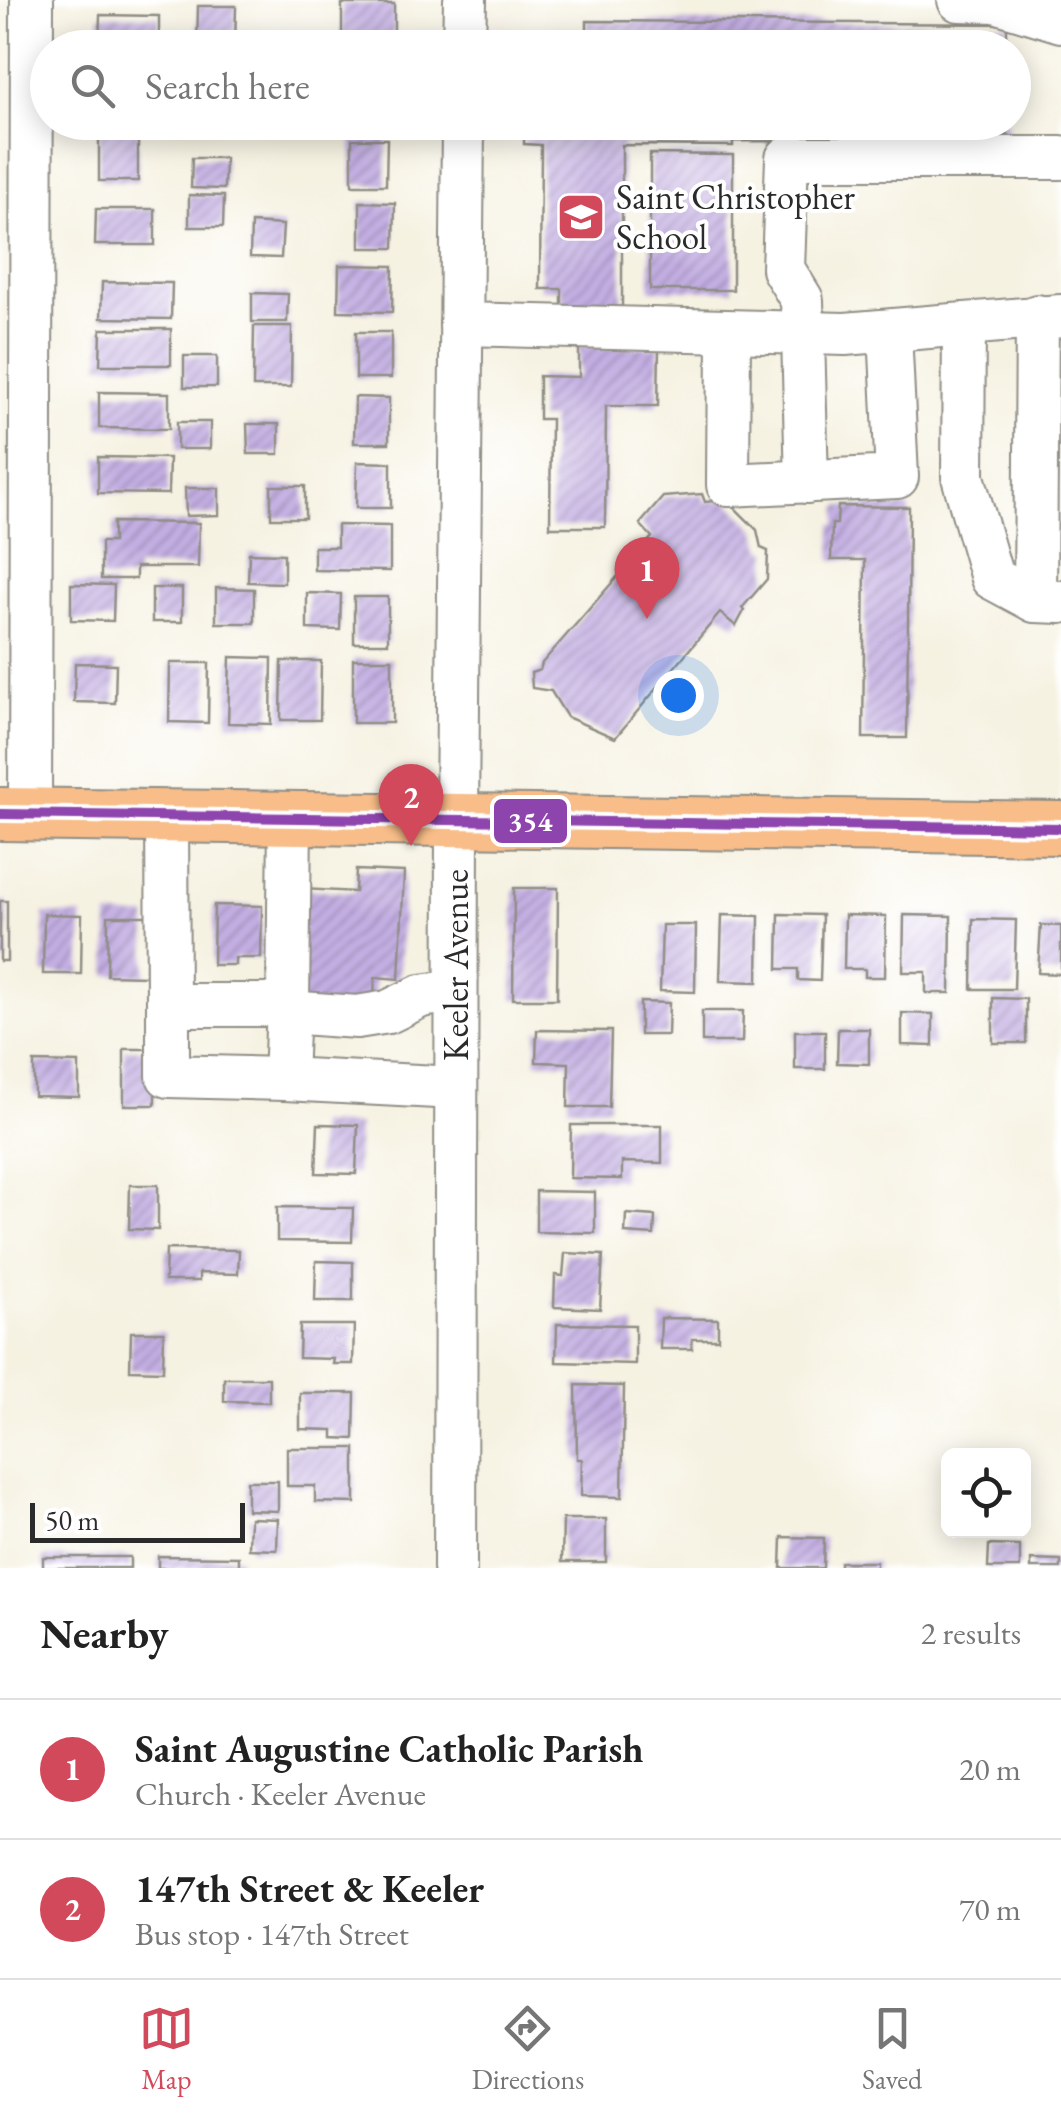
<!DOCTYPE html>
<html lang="en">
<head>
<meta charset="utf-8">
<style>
	body { margin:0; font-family:"EB Garamond",serif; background:#f6f6f6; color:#222 }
	.controls { position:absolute; right:30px; bottom:30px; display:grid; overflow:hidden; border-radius:15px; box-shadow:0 5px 25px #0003 }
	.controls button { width:90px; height:90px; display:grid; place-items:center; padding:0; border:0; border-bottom:2px solid #e0e0e0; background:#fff; color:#222; font:50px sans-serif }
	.scale { position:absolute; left:30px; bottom:25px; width:215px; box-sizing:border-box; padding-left:10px; border:5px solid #2b2b2b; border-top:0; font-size:28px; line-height:35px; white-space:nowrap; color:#2b2b2b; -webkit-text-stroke:8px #fff; paint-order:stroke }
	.you { position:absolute; left:678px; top:695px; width:35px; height:35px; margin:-25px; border:8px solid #fff; border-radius:50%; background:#1a73e8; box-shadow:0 0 0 15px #1a73e833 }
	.badge { display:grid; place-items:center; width:65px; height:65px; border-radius:50%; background:#d1495b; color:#fff; font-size:32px; font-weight:700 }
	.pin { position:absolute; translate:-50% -82px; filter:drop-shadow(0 2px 5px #0008) }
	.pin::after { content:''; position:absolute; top:52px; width:35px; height:30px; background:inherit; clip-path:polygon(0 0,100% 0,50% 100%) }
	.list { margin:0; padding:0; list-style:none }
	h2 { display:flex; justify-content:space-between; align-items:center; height:130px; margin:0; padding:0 40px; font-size:42px }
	h2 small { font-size:32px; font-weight:400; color:#767676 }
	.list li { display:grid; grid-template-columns:65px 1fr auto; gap:30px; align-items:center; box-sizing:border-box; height:140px; padding:0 40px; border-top:2px solid #e0e0e0 }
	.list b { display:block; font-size:38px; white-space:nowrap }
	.list p { margin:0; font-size:32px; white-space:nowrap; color:#767676 }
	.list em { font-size:32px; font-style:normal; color:#767676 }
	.icon { flex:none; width:55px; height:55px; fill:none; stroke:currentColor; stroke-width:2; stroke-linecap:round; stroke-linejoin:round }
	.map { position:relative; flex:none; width:1061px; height:1568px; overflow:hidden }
	.search { position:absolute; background:#fff; box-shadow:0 5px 25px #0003; left:30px; right:30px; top:30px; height:110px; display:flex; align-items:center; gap:25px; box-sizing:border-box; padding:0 35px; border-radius:55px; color:#767676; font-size:38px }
	.sheet { height:410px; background:#fff }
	nav { display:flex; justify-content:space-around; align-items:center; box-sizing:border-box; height:140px; border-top:2px solid #e0e0e0; background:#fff; font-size:28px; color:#767676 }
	nav a { display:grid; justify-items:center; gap:5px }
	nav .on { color:#d1495b }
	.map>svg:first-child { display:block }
	.building { fill:url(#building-hatch) }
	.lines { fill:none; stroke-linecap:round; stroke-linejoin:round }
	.minor-casing { stroke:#908e86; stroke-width:46 }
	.major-casing { stroke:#908e86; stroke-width:56 }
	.minor { stroke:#fff; stroke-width:42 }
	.major { stroke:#f8bd88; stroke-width:52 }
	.bus-1-casing { stroke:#fff; stroke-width:18 }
	.bus-1 { stroke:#8e44ad; stroke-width:10 }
	.labels { text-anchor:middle; stroke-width:8; stroke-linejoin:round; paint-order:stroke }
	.poi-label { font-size:35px; fill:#2b2b2b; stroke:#fff; text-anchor:start }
	.street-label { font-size:35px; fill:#2b2b2b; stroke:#fff }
	.line-badge { stroke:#fff; stroke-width:4 }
	.badge-label { font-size:28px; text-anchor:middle; font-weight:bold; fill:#fff }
</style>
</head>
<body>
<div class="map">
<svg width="1061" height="1568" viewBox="0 0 1061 1568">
	<defs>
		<pattern id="building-hatch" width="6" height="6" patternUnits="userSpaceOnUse" patternTransform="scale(2.5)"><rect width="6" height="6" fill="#c4afe3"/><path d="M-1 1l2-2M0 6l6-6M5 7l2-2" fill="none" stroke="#9f8fb8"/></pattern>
	</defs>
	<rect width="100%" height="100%" fill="#fff"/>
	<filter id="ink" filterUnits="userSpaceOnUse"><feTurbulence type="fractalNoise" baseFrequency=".01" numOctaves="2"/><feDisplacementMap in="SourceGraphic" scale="20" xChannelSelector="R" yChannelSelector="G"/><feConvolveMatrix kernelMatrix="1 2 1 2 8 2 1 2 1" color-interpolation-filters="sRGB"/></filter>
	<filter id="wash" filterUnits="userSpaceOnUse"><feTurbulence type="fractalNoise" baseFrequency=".0048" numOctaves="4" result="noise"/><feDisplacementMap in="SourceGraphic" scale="40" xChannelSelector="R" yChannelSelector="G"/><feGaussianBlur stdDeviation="2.25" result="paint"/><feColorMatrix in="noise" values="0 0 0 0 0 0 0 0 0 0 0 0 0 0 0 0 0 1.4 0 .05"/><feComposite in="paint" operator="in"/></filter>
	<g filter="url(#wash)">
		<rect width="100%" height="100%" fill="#f6f2e2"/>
		<g id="blocks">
			<g class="building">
				<polygon points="342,4 394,4 394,42 381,42 381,48 342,48"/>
				<polygon points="198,6 236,6 235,48 197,48"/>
				<polygon points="100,15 159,16 159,48 99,48"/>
				<polygon points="587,21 1007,24 1007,48 543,48 543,41 587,41"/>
				<polygon points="524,122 1007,122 1007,137 970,142 733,141 733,146 622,145 622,307 562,307 562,289 540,289 541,145 524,144"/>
				<rect x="99" y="130" width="39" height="51"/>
				<polygon points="352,139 387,139 386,185 352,185"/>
				<polygon points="650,154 733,155 733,290 650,290"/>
				<polygon points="192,158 225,158 224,189 191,188"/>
				<polygon points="189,195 224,196 223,227 189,227"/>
				<polygon points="360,202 395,203 394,248 360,248"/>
				<polygon points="96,209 155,209 155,245 95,245"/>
				<polygon points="251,223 283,225 281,258 250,257"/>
				<polygon points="339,265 393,266 392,312 338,311"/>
				<polygon points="102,282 172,283 171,319 101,318"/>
				<polygon points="252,293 288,294 287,322 252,322"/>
				<polygon points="254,326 292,326 291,387 253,387"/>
				<polygon points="101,329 171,329 171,365 100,365"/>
				<rect x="356" y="332" width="35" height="46"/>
				<polygon points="579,346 659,347 658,406 606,406 605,527 550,527 551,419 539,419 539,376 579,377"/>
				<rect x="184" y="356" width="33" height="31"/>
				<polygon points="99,392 169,393 169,429 99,428"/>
				<polygon points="355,397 389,398 389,443 354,443"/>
				<rect x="177" y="422" width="33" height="27"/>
				<polygon points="247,424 279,424 279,454 248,454"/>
				<polygon points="98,457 169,458 168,494 98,493"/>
				<polygon points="357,462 391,463 391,508 356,508"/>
				<rect x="271" y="486" width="34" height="32"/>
				<polygon points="185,488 219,488 219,515 186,516"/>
				<polygon points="702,494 705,502 727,500 757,530 761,548 768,551 767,579 742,608 744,611 736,626 720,613 615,738 567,717 551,691 532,688 531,673 540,670 542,663 652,537 640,524 663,497"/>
				<polygon points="838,506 909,507 907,738 863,738 865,560 831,560 832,524 837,524"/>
				<polygon points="113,522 199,523 198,567 136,567 136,579 101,579 101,542 113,542"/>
				<polygon points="337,525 390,526 390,571 314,570 314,547 337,547"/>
				<polygon points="249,553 284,554 284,583 248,582"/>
				<polygon points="71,584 114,585 113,621 71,620"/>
				<rect x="152" y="588" width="30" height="34"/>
				<polygon points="216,588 254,589 254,623 216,623"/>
				<polygon points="307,593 341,594 340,630 307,629"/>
				<rect x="354" y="597" width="34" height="46"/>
				<polygon points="230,657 272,658 271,724 228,723"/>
				<rect x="353" y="659" width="39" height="64"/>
				<polygon points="282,661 321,661 320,720 281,720"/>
				<polygon points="75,663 116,664 115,703 74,702"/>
				<polygon points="170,663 209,663 208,723 169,722"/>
				<polygon points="356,870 404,872 399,979 375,977 373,1013 299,1010 304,889 355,892"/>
				<polygon points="514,888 558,888 557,999 513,999"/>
				<rect x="0" y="901" width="7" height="60"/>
				<polygon points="214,905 262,906 261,958 235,958 235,965 213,965"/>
				<polygon points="44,914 82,915 81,974 43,974"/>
				<polygon points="779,914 822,915 820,981 798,980 798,969 778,969"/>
				<polygon points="722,915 759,916 758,982 720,981"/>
				<polygon points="845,915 886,916 885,977 865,977 865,969 844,969"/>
				<polygon points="904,915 951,916 950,993 926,993 926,972 903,972"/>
				<polygon points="108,916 147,916 146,976 107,975"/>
				<polygon points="973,919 1016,920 1014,989 972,989"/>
				<polygon points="662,925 696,925 695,992 660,991"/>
				<polygon points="1041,925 1061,926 1061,974 1038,973"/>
				<polygon points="993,998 1026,999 1026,1043 993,1043"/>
				<polygon points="640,1002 669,1003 668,1035 640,1035"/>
				<polygon points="702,1011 743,1011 742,1042 702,1042"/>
				<polygon points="902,1013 933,1014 933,1046 902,1045"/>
				<polygon points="838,1029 869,1029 869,1064 837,1063"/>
				<polygon points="537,1030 611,1031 609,1107 568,1107 569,1063 536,1062"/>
				<rect x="795" y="1031" width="30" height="38"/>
				<rect x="124" y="1049" width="31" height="56"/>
				<polygon points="34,1062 79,1063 79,1097 34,1096"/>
				<polygon points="318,1124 358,1125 356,1174 316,1173"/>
				<polygon points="571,1125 662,1125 662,1163 622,1162 622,1179 570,1178"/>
				<polygon points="130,1185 158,1185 158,1230 129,1229"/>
				<polygon points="536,1191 595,1192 595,1233 536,1232"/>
				<polygon points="277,1207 353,1208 352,1242 277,1241"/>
				<polygon points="626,1214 655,1216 654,1235 625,1233"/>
				<polygon points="166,1249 239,1250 238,1274 199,1273 199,1281 165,1281"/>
				<polygon points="565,1253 603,1255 600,1309 554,1307 555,1275 563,1276"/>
				<polygon points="316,1261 353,1262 353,1301 315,1301"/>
				<polygon points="661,1318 718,1319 718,1339 692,1339 692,1349 660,1349"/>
				<polygon points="557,1324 635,1325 635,1364 556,1362"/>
				<polygon points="300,1325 354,1325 353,1364 333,1364 334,1359 299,1358"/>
				<polygon points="131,1332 164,1332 163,1371 130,1370"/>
				<polygon points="224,1378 269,1378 269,1402 224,1401"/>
				<polygon points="576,1385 624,1386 622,1497 581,1496 582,1459 577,1459"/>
				<polygon points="300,1393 355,1393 354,1439 333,1438 333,1430 300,1429"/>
				<polygon points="287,1448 355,1448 355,1503 315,1502 315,1486 287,1486"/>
				<polygon points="247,1481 278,1481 278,1511 247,1510"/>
				<polygon points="250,1518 278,1519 277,1550 249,1549"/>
				<polygon points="563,1519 606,1519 606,1562 562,1562"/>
				<polygon points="782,1537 824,1538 823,1568 781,1568"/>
				<polygon points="989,1545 1020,1546 1020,1568 988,1568"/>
				<polygon points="158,1556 239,1557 239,1568 158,1568"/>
				<rect x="43" y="1557" width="87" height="11"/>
				<polygon points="1031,1560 1061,1561 1061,1568 1031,1568"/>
				<rect x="840" y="1562" width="36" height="6"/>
			</g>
		</g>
	</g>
	<g filter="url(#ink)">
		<use href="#blocks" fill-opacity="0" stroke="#908e86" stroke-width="2.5"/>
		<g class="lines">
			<g class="minor-casing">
				<g id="minor">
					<polyline points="959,0 995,1 1061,21"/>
					<polyline points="464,48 465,0"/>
					<polyline points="461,324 845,334 1061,316"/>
					<polyline points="964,324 963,477 992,578 1035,601 1061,602"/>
					<polyline points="729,333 728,485 897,477 890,331"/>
					<polyline points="807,482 802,300 783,269 787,158 1061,158"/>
					<polyline points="1035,601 1037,316"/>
					<polyline points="30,815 32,0"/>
					<polyline points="167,816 168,1005 288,1005 290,818"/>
					<polyline points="168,1005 168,1076 285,1079"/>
					<polyline points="288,1005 285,1079 456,1088"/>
					<polyline points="287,1012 357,1017 388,1012 421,996 456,991"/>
					<polyline points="455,1568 457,820 463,122"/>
				</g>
			</g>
			<g class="major-casing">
				<polyline id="major" points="0,814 1061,828"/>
			</g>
			<use href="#minor" class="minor"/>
			<use href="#major" class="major"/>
			<g class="bus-1-casing">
				<polyline id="bus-1" points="0,814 1061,828"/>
			</g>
			<use href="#bus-1" class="bus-1"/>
		</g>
	</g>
	<defs>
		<g id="school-square" transform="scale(2.5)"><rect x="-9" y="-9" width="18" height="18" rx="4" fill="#d1495b" stroke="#fff"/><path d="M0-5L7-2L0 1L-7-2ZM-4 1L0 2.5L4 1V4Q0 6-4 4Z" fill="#fff"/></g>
	</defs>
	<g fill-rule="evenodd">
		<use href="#school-square" x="581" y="217"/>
	</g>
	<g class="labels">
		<g class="poi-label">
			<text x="616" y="209">Saint Christopher<tspan x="616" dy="40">School</tspan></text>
		</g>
		<g class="street-label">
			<text transform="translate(456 965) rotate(-90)" y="12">Keeler Avenue</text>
		</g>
	</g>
	<rect class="line-badge" x="492" y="797" width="77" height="48" rx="10" fill="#8e44ad"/>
	<g class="badge-label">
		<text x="530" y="831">354</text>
	</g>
</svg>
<div class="controls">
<button><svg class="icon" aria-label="locate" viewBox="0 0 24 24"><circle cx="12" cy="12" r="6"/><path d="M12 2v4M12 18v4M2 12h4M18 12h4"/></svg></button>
</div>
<div class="scale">50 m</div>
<div class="you"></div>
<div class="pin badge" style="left:647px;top:619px">1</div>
<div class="pin badge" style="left:411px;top:846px">2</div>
<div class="search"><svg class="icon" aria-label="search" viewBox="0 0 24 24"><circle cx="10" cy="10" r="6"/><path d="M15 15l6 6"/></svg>Search here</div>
</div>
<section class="sheet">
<h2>Nearby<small>2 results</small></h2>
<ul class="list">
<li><span class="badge">1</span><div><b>Saint Augustine Catholic Parish</b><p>Church · Keeler Avenue</p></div><em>20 m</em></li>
<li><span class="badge">2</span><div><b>147th Street &amp; Keeler</b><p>Bus stop · 147th Street</p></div><em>70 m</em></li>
</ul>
</section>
<nav>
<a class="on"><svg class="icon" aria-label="map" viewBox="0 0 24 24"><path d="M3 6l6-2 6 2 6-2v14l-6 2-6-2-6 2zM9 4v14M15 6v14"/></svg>Map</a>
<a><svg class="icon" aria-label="directions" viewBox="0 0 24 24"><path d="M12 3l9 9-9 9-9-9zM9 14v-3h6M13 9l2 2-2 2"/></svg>Directions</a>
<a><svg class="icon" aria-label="saved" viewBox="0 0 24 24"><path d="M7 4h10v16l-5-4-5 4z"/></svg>Saved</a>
</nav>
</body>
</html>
